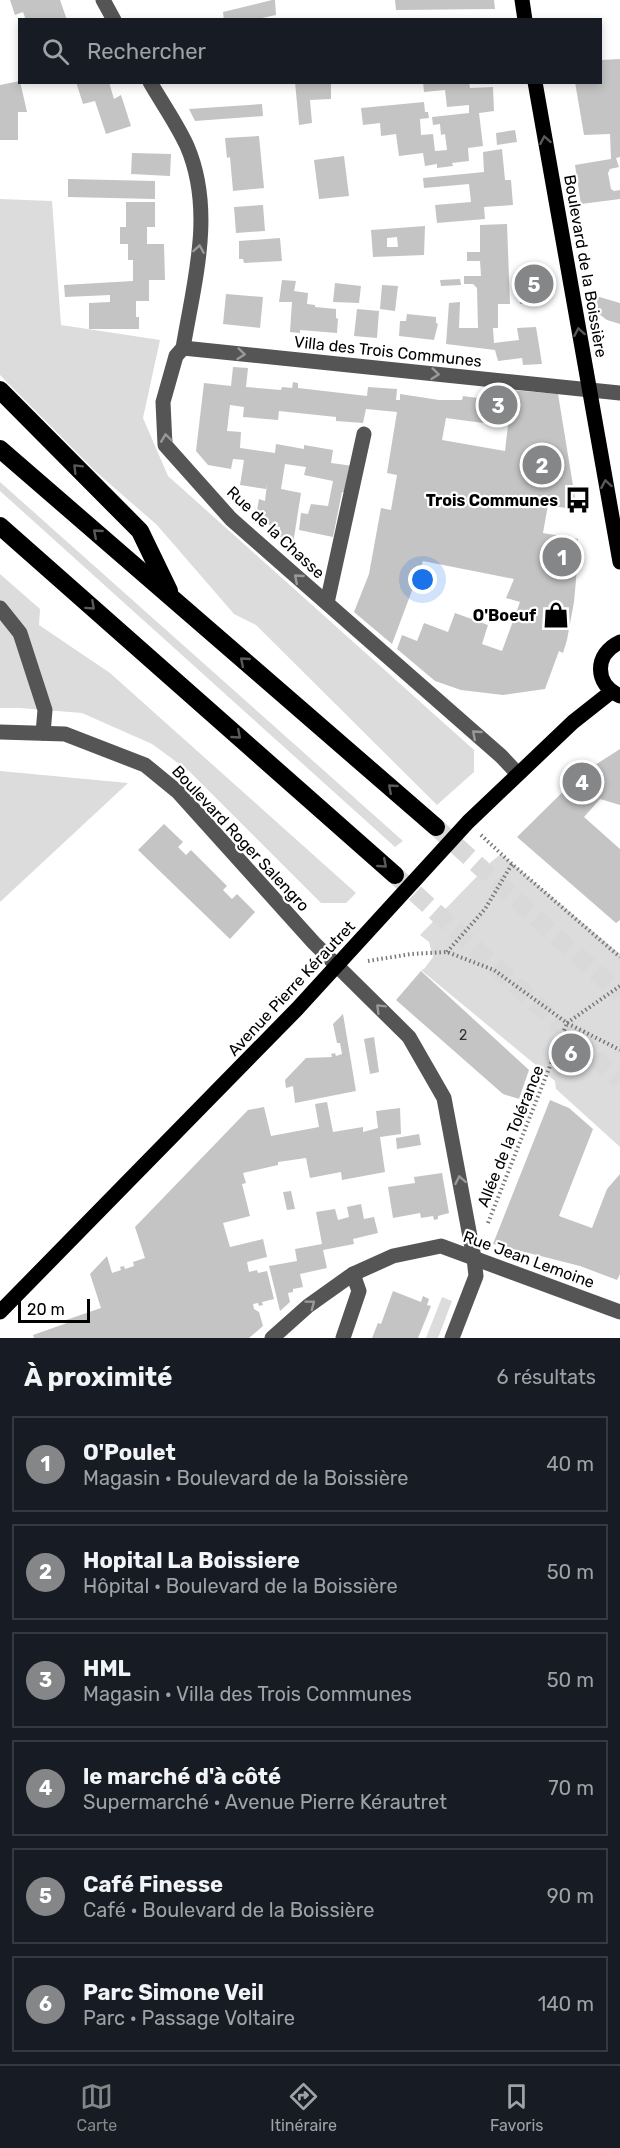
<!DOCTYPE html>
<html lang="fr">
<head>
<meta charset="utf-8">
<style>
	body { margin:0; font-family:Rubik,sans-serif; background:#20242c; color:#f1f3f6 }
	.scale { position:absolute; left:18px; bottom:15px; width:72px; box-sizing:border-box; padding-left:6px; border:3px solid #000; border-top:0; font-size:16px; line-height:21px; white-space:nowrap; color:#000; -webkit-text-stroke:4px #fff; paint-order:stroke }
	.you { position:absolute; left:423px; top:580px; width:21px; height:21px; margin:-15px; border:4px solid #fff; border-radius:50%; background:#1a73e8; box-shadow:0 0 0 9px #1a73e833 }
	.badge { display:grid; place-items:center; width:39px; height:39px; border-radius:50%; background:#858687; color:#fff; font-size:20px; font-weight:700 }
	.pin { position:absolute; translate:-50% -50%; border:3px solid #fff; box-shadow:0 2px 6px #0006 }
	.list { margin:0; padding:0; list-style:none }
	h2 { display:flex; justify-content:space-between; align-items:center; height:78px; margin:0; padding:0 24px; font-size:26px }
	h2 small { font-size:20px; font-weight:400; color:#9ea1a6 }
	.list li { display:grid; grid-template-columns:39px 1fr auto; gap:18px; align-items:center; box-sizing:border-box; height:96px; margin:0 12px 12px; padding:0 12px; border:2px solid #363941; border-radius:0px }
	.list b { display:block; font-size:22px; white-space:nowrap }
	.list p { margin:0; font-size:20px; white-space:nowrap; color:#9ea1a6 }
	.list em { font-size:20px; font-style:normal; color:#9ea1a6 }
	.icon { flex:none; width:33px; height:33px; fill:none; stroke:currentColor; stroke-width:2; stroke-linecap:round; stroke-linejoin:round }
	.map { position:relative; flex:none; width:620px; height:1338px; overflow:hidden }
	.search { position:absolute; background:#171b24; box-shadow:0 3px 9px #0003; left:18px; right:18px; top:18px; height:66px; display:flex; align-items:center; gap:15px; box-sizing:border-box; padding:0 21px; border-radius:0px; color:#9ea1a6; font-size:22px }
	.sheet { height:726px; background:#171b24 }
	nav { display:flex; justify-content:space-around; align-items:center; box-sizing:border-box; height:84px; border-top:2px solid #363941; background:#171b24; font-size:16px; color:#9ea1a6 }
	nav a { display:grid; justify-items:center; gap:3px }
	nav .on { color:#858687 }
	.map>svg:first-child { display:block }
	.green { fill:#dcdcdc }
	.building { fill:#c4c4c4; fill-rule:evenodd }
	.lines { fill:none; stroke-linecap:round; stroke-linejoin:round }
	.highway-tunnel { stroke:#d9d9d9; stroke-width:18; stroke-dasharray:18 9; stroke-linecap:butt }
	.path { stroke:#777; stroke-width:4; stroke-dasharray:1.5 3; stroke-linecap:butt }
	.minor { stroke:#555; stroke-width:15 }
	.major { stroke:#000; stroke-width:15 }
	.highway { stroke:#000; stroke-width:18 }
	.oneway { stroke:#595959 }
	.oneway2 { stroke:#999 }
	.labels { text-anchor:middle; stroke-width:4.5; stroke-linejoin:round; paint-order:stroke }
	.number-label { font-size:14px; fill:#313131 }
	.street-label { font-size:16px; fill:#000; stroke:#fff }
	.poi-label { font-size:16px; font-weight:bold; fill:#000; stroke:#fff; text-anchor:end }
</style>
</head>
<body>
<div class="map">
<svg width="620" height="1338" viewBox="0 0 620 1338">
	<rect width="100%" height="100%" fill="#fff"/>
	<g class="green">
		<polygon points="0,199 52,201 61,325 160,340 143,418 168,476 474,750 474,772 437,805 256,625 234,614 157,525 95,471 0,375"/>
		<polygon points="0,482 403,841 395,847 0,491"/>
		<polygon points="0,574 40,609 39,625 110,673 356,893 346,903 321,903 189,771 152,744 82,713 20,708 0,708"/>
		<polygon points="0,771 128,783 0,902"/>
		<polygon points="501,854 620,954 620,1147 556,1089 555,1081 421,970 424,969 433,957 429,942 420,935 492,861"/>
		<polygon points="442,1297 452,1301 438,1338 426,1338"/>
	</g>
	<g class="building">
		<polygon points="10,0 60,0 67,20 26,20 23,12 15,15"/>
		<polygon points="272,0 275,0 276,15 253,20 224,20 223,12"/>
		<polygon points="395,0 494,0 495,9 396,10"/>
		<polygon points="620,59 620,157 616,158 619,167 610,169 608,173 611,189 614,191 620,190 620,199 581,204 575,165 611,159 610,134 584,135 575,82 600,82 600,60"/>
		<polygon points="20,81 27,112 18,112 18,140 0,140 0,85"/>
		<polygon points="76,82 109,82 114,99 121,95 131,126 106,134 95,101 83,104"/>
		<polygon points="295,82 331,82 331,99 310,100 312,123 299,125"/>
		<polygon points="423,82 469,82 470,88 493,87 494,111 479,113 483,146 468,148 469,161 452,163 453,166 437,168 437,164 425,166 423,153 399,156 396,134 381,136 380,123 363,125 361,108 424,102 425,112 428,112 429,118 420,119 421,135 433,134 435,151 447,150 445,134 441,135 440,124 433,125 432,117 469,113 469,105 447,107 445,90 424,92"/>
		<polygon points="262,104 263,116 195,121 189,109"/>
		<polygon points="515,130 517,142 497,145 496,133"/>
		<polygon points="259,136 264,188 233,191 230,157 227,158 225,138"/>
		<polygon points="502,149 505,180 511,180 513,205 484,207 485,219 437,223 435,205 471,202 469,184 424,188 423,178 484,172 483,152"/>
		<polygon points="132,153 171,154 170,176 131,174"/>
		<polygon points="344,156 349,196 319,199 314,160"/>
		<polygon points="68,179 155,181 155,199 68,197"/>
		<polygon points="126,202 155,202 155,227 147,227 147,244 164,244 165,280 149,280 149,301 136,301 136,317 139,317 139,329 89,329 89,303 110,302 110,295 65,297 64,285 133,281 133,260 128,260 128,244 120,244 120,227 126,227"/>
		<polygon points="263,205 265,231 236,233 234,207"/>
		<polygon points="507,224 510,304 498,304 498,328 493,328 494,343 519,340 517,328 536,327 542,364 523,365 522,358 498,361 495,350 446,344 449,303 460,302 459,328 478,328 477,288 473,284 464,284 464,276 481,276 480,261 467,261 467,252 480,252 480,225"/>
		<path d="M425,226L424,255L373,257L371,230ZM397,237L398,247H387V238Z"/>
		<polygon points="280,238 282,261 244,263 243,259 239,259 239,241"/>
		<polygon points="538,273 543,302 520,304 519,278 523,278 522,274"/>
		<polygon points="460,279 461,285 441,286 440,280"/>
		<polygon points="282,280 296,281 294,291 308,293 307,304 315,305 315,307 336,309 336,318 338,319 337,333 300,330 300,333 290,332 292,302 279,302"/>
		<polygon points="335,283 361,286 359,303 333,302"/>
		<polygon points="382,285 398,286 395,311 380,309"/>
		<polygon points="226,294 263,297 260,328 223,324"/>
		<polygon points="596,296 620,303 620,324 607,320 599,314"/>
		<polygon points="357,309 379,311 377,338 354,336"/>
		<polygon points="407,314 436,317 436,323 438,324 434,340 399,336 400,321 406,321"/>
		<polygon points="233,367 248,368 246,387 281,390 282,387 292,388 293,382 298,383 298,388 367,396 368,387 397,389 396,400 400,400 400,394 439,400 462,400 463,396 485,399 483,423 446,418 442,440 505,451 512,390 558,394 577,510 548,505 543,533 578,539 578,557 574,602 567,640 563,653 559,651 545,689 503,695 461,690 435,681 397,649 402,635 417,641 424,623 448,632 455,613 488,625 482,644 502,651 520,602 506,598 514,579 423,561 392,644 354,612 369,574 381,508 391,510 397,475 387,473 397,412 366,409 363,423 336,421 336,417 279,411 278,420 243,417 244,407 230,405 227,431 241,432 240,448 275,453 276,444 304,449 304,445 333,450 331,463 353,466 348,493 342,492 333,537 299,530 301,513 308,514 311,504 328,506 333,481 304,475 306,467 285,464 281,489 301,493 293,544 279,536 280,527 255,522 259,499 265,501 267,484 266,489 240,485 244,460 233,459 231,469 208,465 196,451 204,383 231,386"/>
		<polygon points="620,749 620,805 600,799 584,817 620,849 620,920 616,923 517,837 581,774"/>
		<polygon points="164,824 183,842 178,847 186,855 191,850 227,886 223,890 232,899 237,894 255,912 230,939 138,850"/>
		<polygon points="421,971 529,1070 519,1099 503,1094 396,1000"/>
		<polygon points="343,1014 356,1091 295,1103 293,1086 286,1088 285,1080 306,1058 332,1057 331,1054 335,1053 336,1056 342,1054 340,1043 337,1043 333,1024"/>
		<polygon points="374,1037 379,1072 370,1074 364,1039"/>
		<polygon points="550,1100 569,1108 593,1129 559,1216 592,1228 607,1189 620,1174 620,1274 617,1280 580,1266 493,1244"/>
		<polygon points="327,1102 333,1132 363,1127 363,1132 378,1128 376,1111 400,1108 401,1134 380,1137 385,1172 342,1180 341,1172 310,1178 306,1158 278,1162 278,1165 243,1173 246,1183 242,1184 250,1216 223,1223 230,1247 263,1239 267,1257 247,1262 249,1272 257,1270 258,1273 267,1271 274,1299 262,1302 263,1305 259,1306 258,1303 253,1304 254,1309 259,1312 263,1326 249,1338 34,1338 33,1335 67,1323 66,1320 101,1308 90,1274 107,1256 112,1273 121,1270 120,1267 124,1266 125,1269 134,1266 133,1262 145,1258 135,1227 248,1110 264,1107 271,1136 319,1127 315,1104"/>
		<polygon points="419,1134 421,1145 397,1149 396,1138"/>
		<polygon points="442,1173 449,1213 438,1216 438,1219 434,1220 433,1216 421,1218 420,1213 393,1218 388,1187 415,1183 414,1177"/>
		<polygon points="291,1191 295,1209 287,1210 283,1192"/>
		<polygon points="361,1204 364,1219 374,1217 378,1233 353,1239 354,1244 323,1250 327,1268 300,1274 303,1287 293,1289 293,1292 288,1293 290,1302 280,1311 269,1266 297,1261 295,1249 322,1244 316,1212 335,1209 338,1220 349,1217 347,1207"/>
		<polygon points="393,1291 421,1302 423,1296 429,1299 427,1305 431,1306 418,1338 372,1338 378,1323 381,1324"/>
	</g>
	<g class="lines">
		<g class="highway-tunnel">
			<polyline points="436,827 620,994"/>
			<polyline points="395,875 620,1080"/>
		</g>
		<g class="path">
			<polyline points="481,835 512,864 620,957"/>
			<polyline points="447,952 485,909 512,864"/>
			<polyline points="368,961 411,954 447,952 494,970 567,1023 620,1050"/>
			<polyline points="567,1023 620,986"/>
			<polyline points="488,1223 567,1023"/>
		</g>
		<g class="minor">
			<polyline points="103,0 114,20"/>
			<path d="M150,82C162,103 177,124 187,146C215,211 194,282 183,348L176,356L163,402L165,445L231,519L501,756L518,774"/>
			<polyline points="183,348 620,393"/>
			<polyline points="327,603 364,434"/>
			<polyline points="0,608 20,633 45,710 43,733"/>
			<polyline points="0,732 65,734 145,765 178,792 314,943 409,1037 444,1098 474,1258 476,1276 452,1338"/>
			<polyline points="272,1338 308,1306 353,1274 393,1256 441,1246 620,1312"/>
			<polyline points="343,1338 359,1291 353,1274"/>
		</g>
		<g class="major">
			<polyline points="522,0 525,20"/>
			<polyline points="535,82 620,562"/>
			<path d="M620,642C594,654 594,684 620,696"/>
			<polyline points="0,1312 297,1009 468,822 573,722 611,692"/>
		</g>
		<g class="highway">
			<polyline points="0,390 140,531 169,591"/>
			<polyline points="0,449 436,827"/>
			<polyline points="0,526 395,875"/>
		</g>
	</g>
	<defs><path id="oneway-chevron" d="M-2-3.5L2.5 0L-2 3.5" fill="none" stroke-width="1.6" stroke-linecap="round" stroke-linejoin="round" transform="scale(1.5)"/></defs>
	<g class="oneway">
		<use href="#oneway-chevron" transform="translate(545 140) rotate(-100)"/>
		<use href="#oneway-chevron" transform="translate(579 332) rotate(-100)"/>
		<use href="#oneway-chevron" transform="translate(77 468) rotate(-135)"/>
		<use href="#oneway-chevron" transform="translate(606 484) rotate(-100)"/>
		<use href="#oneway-chevron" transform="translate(97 533) rotate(-139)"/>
		<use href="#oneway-chevron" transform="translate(91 606) rotate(42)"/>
		<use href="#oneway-chevron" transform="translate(244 661) rotate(-139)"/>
		<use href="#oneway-chevron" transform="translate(237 735) rotate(41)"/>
		<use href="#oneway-chevron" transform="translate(392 788) rotate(-139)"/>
		<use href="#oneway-chevron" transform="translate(383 864) rotate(41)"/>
	</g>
	<g class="oneway2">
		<use href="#oneway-chevron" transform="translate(199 249) rotate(-81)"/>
		<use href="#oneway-chevron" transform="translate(241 354) rotate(6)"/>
		<use href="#oneway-chevron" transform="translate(435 374) rotate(6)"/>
		<use href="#oneway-chevron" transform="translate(166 438) rotate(-98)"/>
		<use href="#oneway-chevron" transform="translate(298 578) rotate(-139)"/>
		<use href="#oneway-chevron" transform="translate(476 734) rotate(-139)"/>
		<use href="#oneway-chevron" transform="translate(380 1008) rotate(-135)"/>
		<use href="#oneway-chevron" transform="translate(460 1180) rotate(-101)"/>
		<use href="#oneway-chevron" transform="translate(311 1304) rotate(-37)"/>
	</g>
	<defs>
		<g id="bus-bare" transform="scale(2.07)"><path d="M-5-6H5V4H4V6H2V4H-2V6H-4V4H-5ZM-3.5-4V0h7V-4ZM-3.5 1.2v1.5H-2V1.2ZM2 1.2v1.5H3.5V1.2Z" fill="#000" stroke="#fff" stroke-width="2.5" paint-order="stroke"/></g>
		<g id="shop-bare" transform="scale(2.07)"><path d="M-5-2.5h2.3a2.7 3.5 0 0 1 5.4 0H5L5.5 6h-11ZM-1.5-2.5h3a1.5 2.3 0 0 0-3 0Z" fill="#000" stroke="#fff" stroke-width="2.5" paint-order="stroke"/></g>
	</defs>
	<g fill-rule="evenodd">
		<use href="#bus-bare" x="578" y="500"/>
		<use href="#shop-bare" x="556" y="615"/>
	</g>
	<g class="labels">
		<g class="number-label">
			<text x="463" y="1040">2</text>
		</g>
		<g class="street-label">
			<text transform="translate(586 266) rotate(80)" y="6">Boulevard de la Boissière</text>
			<text transform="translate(388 351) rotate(6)" y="6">Villa des Trois Communes</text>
			<text transform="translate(276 532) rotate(43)" y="6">Rue de la Chasse</text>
			<text transform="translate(241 838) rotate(47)" y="6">Boulevard Roger Salengro</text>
			<text transform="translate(291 988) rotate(-47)" y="6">Avenue Pierre Kérautret</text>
			<text transform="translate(510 1136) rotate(-68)" y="6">Allée de la Tolérance</text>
			<text transform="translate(529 1259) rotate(20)" y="6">Rue Jean Lemoine</text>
		</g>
		<g class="poi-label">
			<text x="558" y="506">Trois Communes</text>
			<text x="536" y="621">O'Boeuf</text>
		</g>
	</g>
</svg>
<div class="scale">20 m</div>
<div class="you"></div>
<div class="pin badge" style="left:562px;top:557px">1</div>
<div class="pin badge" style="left:542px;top:465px">2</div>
<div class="pin badge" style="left:498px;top:405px">3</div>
<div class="pin badge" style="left:582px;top:782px">4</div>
<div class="pin badge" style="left:534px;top:284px">5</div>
<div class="pin badge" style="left:571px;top:1053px">6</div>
<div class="search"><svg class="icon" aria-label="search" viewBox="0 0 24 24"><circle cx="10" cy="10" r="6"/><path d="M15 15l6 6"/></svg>Rechercher</div>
</div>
<section class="sheet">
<h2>À proximité<small>6 résultats</small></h2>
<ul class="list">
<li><span class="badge">1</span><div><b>O'Poulet</b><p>Magasin · Boulevard de la Boissière</p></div><em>40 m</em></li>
<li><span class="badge">2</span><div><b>Hopital La Boissiere</b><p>Hôpital · Boulevard de la Boissière</p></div><em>50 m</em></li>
<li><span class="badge">3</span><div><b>HML</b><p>Magasin · Villa des Trois Communes</p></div><em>50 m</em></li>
<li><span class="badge">4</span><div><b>le marché d'à côté</b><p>Supermarché · Avenue Pierre Kérautret</p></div><em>70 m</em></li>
<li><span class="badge">5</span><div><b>Café Finesse</b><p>Café · Boulevard de la Boissière</p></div><em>90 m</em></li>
<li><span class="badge">6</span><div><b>Parc Simone Veil</b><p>Parc · Passage Voltaire</p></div><em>140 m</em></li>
</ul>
</section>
<nav>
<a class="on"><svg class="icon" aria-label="map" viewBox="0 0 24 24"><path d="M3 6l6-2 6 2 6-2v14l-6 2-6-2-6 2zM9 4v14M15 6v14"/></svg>Carte</a>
<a><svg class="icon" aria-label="directions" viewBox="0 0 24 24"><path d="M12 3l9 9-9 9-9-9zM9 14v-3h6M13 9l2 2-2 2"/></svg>Itinéraire</a>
<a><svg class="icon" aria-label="saved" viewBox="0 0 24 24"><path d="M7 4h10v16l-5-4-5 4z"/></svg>Favoris</a>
</nav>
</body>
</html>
